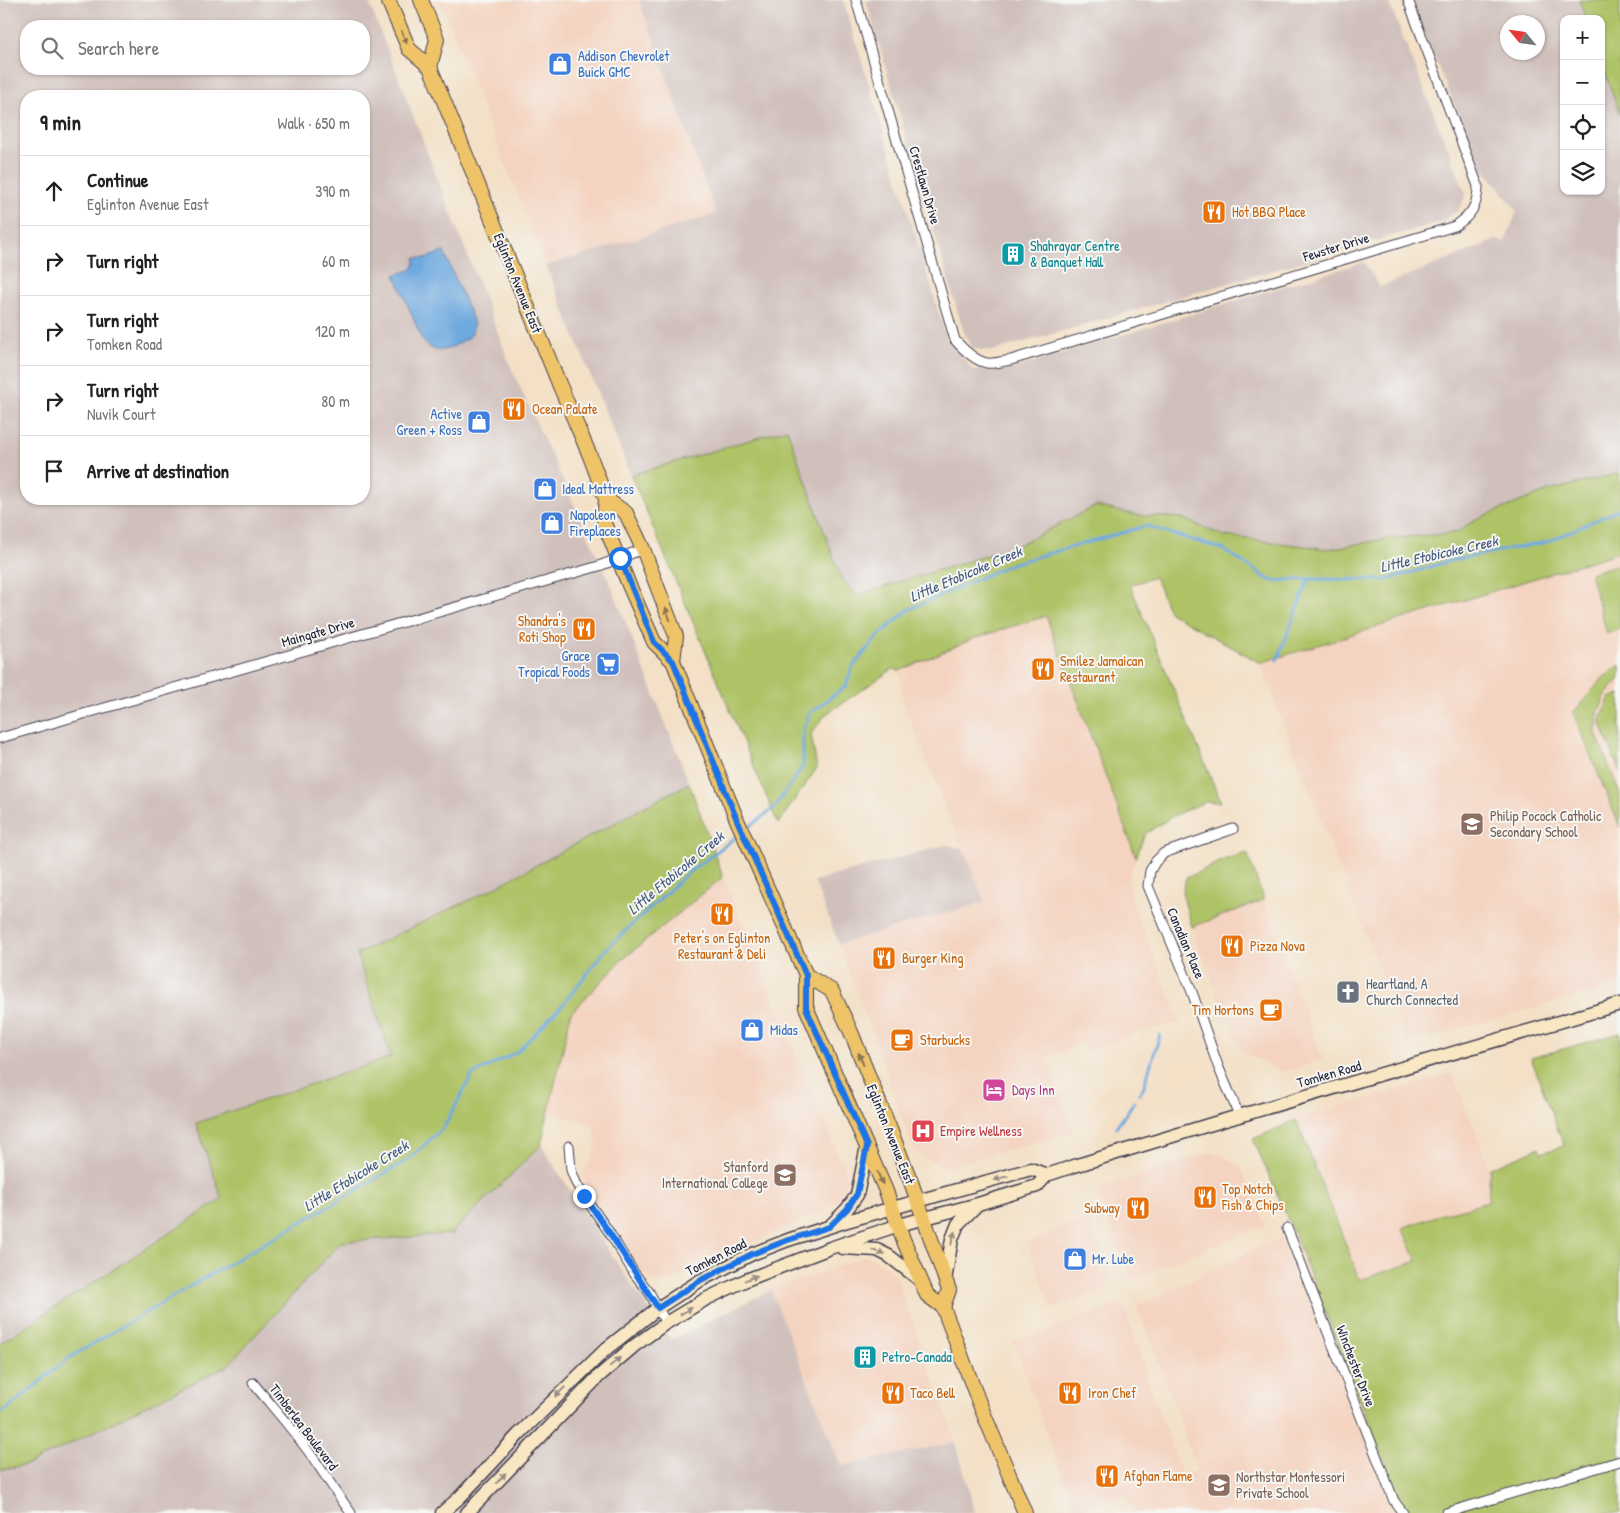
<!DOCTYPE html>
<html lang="en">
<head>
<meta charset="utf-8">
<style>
	body { margin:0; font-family:"Patrick Hand",sans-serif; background:#f2f2f2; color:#222 }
	.controls { position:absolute; right:15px; top:15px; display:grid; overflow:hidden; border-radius:10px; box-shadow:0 1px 4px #0004 }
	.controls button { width:45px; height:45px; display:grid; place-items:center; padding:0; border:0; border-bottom:1px solid #e0e0e0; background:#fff; color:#222; font:25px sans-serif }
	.compass { position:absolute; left:1500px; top:15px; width:45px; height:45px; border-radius:50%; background:#fff; box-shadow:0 1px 4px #0004; rotate:299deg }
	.stop { position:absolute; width:15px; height:15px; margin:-11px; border:4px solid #1a73e8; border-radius:50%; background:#fff }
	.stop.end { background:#1a73e8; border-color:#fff; box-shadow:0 1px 5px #0008 }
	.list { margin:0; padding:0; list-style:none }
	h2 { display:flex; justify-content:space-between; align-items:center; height:65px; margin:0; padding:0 20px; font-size:21px }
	h2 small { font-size:16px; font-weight:400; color:#767676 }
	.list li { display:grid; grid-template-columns:32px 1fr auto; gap:15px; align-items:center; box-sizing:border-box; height:70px; padding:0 20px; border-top:1px solid #e0e0e0 }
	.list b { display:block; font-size:19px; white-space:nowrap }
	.list p { margin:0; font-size:16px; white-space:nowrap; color:#767676 }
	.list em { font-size:16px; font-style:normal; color:#767676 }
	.icon { flex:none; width:28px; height:28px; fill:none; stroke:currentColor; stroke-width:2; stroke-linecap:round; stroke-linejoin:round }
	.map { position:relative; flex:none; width:1620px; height:1513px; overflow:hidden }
	.search { position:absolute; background:#fff; box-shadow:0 1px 4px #0004; left:20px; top:20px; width:350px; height:55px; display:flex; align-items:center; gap:12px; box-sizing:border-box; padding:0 18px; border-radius:20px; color:#767676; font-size:19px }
	.panel { position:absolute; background:#fff; box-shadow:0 1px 4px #0004; left:20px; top:90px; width:350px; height:415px; border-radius:20px }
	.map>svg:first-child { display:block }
	.built { fill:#f4d3c0 }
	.industrial { fill:#d0c0bc; fill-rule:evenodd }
	.green { fill:#aec266; stroke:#687250 }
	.water { fill:#6ea9df; stroke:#48668d }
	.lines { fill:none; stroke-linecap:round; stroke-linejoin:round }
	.stream { stroke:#6ea9df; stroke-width:3 }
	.street-casing { stroke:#413e50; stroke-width:11 }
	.secondary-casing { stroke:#413e50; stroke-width:15 }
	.primary-casing { stroke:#413e50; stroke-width:16 }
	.street { stroke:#fff; stroke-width:9 }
	.secondary { stroke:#f9e7c3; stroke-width:12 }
	.primary { stroke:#efc469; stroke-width:14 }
	.oneway { fill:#887352 }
	.oneway2 { fill:#988e86 }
	.route { stroke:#1a73e8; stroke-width:6 }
	.labels { text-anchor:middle; stroke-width:4; stroke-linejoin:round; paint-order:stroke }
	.shop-label { font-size:14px; fill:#366cbe; stroke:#f6f6f2; text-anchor:start }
	.street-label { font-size:14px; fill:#22223b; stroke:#f6f6f2 }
	.food-label { font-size:14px; fill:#c56008; stroke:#f6f6f2; text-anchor:start }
	.culture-label { font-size:14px; fill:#0d838f; stroke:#f6f6f2; text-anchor:start }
	.education-label { font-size:14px; fill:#785e54; stroke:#f6f6f2; text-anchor:start }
	.worship-label { font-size:14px; fill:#5b616d; stroke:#f6f6f2; text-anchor:start }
	.hotel-label { font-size:14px; fill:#b23c85; stroke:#f6f6f2; text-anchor:start }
	.health-label { font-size:14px; fill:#be3a42; stroke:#f6f6f2; text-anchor:start }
	.water-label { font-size:15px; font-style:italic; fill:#40587d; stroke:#f6f6f2 }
</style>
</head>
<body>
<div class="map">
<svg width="1620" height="1513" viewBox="0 0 1620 1513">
	<rect width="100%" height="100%" fill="#f6f6f2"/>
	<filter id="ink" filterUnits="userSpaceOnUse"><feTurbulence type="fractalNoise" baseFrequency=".02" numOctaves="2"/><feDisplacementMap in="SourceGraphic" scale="10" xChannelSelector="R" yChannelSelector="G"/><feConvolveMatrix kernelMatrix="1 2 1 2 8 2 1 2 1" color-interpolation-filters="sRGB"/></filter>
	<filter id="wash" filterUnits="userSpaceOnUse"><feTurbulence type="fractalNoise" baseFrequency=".0096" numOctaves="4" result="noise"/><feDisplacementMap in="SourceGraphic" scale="20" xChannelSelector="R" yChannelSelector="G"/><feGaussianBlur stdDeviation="1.12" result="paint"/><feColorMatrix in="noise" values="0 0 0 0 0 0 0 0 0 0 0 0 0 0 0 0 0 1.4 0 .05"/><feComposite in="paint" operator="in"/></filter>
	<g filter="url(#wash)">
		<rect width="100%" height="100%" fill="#f3e0c6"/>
		<g class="built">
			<polygon points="440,0 639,0 716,214 546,266"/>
			<polygon points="1620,552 1620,984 1408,1043 1260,663"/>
			<polygon points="1047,616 1136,857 1128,879 1134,906 1180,1022 1132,1034 1088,1051 1084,1043 1047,1058 1073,1133 994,1153 947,1168 917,1154 896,1103 885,1068 839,944 985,902 953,827 903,701 899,671 975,638"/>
			<polygon points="723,877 846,1174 844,1197 824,1210 672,1281 655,1281 637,1270 582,1176 592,1158 597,1139 593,1126 549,1111 571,1013 621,961"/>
			<polygon points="1264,900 1323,1060 1282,1072 1240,1050 1195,938 1192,927"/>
			<polygon points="1452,1073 1490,1168 1489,1202 1439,1215 1403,1228 1417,1261 1360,1280 1296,1120"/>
			<polygon points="1214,1151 1240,1166 1265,1225 1131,1279 1095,1190"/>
			<polygon points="1088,1218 1110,1273 1110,1282 1104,1290 1052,1309 1027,1243"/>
			<polygon points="1293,1231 1369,1412 1406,1513 1134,1513 1126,1495 1075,1511 1013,1340 1043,1333 1118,1303 1124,1306 1162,1420 1182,1474 1196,1471 1181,1423 1137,1306"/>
			<polygon points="867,1256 883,1265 897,1278 956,1442 841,1466 771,1290"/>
		</g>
		<g class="industrial">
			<path d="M0,0H368L513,372L611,585L689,783L490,890L357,954L392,1057L196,1123L222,1198L0,1343ZM26,26H364V69H26ZM26,96H364V499H26Z"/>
			<path d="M639,0H843L947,339L973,370H1007L1364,262L1380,287L1496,240L1505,242L1517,211L1480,164L1409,0H1579L1586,19H1564V191H1601V62L1620,114V472L1548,491L1476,519L1456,533L1392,538L1328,549L1224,536L1181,518L1136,515L1096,506L1014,547L857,595L841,578L787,429L631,475L546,266L716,214ZM1508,22H1538V52H1508Z"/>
			<polygon points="866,0 1388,0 1466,194 1459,210 1440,222 993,351 973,349 964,333"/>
			<polygon points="946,845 963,848 985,902 839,944 814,881"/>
			<polygon points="541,1145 620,1268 671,1340 771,1290 841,1466 956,1442 975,1513 0,1513 0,1470 29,1464 227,1366 341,1242 451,1234"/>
		</g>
		<g class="green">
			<polygon points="1579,0 1620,0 1620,114 1601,62 1601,19 1586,19"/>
			<polygon points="787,429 841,578 857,595 1014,547 1096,506 1136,515 1181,518 1224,536 1328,549 1392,538 1456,533 1476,519 1548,491 1620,473 1620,552 1260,663 1169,612 1155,577 1130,585 1221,802 1205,802 1173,816 1145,834 1136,857 1046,616 975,638 899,671 893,669 826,714 811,734 817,768 778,824 631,475"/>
			<polygon points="1620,564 1620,629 1607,634 1590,573"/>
			<polygon points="1620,665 1620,679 1607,693 1598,712 1596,733 1620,794 1620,827 1573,713 1603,678"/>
			<polygon points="1620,694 1620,772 1601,724 1601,717 1610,698"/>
			<polygon points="689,783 723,877 621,961 571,1013 541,1145 451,1234 341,1242 227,1366 29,1464 0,1470 0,1343 222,1199 196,1123 391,1057 357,954 490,890"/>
			<polygon points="1247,853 1264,900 1192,927 1182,893 1186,878 1228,858"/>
			<polygon points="1620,1033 1620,1513 1405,1513 1293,1231 1253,1139 1296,1120 1360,1280 1417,1261 1402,1228 1439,1215 1488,1202 1490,1168 1539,1148 1541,1153 1564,1146 1531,1058"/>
		</g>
		<path class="water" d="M444,252L473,320C474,325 473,330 471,335C469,338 464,340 461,342C446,352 431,356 421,337L395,275C404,270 416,274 415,258H425Z"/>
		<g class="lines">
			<g class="stream">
				<polyline points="1277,660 1309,579"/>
				<polyline points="746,829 774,808 803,766 803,730 810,713 846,686 852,668 876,638 908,610 1011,564 1146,526 1223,549 1271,581 1309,579 1386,580 1453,560 1547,542 1620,509"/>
				<polyline points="1139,1094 1143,1089 1160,1035"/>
				<polyline points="1116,1128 1134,1102"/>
				<polyline points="0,1413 6,1410 69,1358 201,1280 408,1160 444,1127 472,1075 517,1052 564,1003 607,948 689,872 739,835"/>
			</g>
		</g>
	</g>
	<g filter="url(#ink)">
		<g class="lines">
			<g class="street-casing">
				<g id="street">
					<path d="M856,0L955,340C963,349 975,361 987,363C994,364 1004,361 1011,360L1455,226C1471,216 1478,205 1478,186L1408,0"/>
					<polyline points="0,738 599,566 643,549"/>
					<polyline points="1233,829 1164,853 1155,862 1150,871 1148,886 1192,992 1218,1066 1239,1115"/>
					<polyline points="569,1146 571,1170 576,1183 584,1196 609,1232 634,1273 649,1292 666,1323"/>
					<polyline points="1287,1228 1394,1501 1403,1513"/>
					<path d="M253,1383C275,1410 299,1436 318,1465C329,1481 339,1497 351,1513"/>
					<polyline points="1446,1513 1620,1461"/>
				</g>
			</g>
			<g class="secondary-casing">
				<g id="secondary">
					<polyline points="832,1224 847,1209 857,1195 867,1146"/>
					<polyline points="843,1248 877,1250 889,1256 920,1280"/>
					<polyline points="945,1280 952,1239 958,1224 977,1205"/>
					<polyline points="442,1513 460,1497 519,1434 606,1349 658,1308 701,1280 752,1254 788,1240 847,1221 1031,1169 1047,1175"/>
					<polyline points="467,1513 599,1376 634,1346 666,1323 706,1299 746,1280 830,1248 899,1225 978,1204 1037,1186 1047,1175 1071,1167 1215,1123 1620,1004"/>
				</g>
			</g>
			<g class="primary-casing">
				<g id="primary">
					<polyline points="388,0 409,49 430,67 560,386 590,456 606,499 604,523 629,585 654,642 673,661 737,820 806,975 806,1007 886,1191 903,1239 927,1295 943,1307 978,1400 1025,1513"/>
					<polyline points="421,0 437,39 430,67"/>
					<polyline points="606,499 626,513 643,549 676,636 673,661"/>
					<polyline points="806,975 832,991 851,1032 911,1182 949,1290 943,1307"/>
				</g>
			</g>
			<use href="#street" class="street"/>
			<use href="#secondary" class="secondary"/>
			<use href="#primary" class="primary"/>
		</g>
		<defs><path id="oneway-solid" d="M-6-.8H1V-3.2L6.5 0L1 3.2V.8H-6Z" transform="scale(1.25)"/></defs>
		<g class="oneway">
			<use href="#oneway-solid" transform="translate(404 37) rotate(67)"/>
			<use href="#oneway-solid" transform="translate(668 614) rotate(-110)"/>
			<use href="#oneway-solid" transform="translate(861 1059) rotate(-112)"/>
			<use href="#oneway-solid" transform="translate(880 1178) rotate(67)"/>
		</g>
		<g class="oneway2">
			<use href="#oneway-solid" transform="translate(1001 1178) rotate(164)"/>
			<use href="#oneway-solid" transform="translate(953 1238) rotate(-75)"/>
			<use href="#oneway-solid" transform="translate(878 1252) rotate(19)"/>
			<use href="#oneway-solid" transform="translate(751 1278) rotate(-22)"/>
			<use href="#oneway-solid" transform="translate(686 1311) rotate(-31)"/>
			<use href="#oneway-solid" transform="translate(615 1362) rotate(-40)"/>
			<use href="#oneway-solid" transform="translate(560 1392) rotate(135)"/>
			<use href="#oneway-solid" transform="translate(501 1478) rotate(-48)"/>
		</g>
	</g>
	<g class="lines" filter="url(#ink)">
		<polyline class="route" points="584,1196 609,1232 658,1308 701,1280 752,1254 788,1240 829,1227 847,1209 857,1194 867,1146 806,1008 806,975 737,820 673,661 654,642 620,558"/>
	</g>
	<defs>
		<g id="shop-square" transform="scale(1.25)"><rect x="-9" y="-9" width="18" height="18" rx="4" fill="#3f7fe0" stroke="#f6f6f2"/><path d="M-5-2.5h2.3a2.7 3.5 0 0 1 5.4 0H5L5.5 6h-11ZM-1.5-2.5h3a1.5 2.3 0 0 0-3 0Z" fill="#fff"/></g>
		<g id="restaurant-square" transform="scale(1.25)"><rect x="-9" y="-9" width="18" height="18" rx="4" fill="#e8710a" stroke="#f6f6f2"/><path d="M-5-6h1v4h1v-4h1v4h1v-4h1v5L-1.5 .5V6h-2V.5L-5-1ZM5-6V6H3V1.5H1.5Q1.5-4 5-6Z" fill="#fff"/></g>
		<g id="building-square" transform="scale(1.25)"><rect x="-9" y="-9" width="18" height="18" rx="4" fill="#0f9aa8" stroke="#f6f6f2"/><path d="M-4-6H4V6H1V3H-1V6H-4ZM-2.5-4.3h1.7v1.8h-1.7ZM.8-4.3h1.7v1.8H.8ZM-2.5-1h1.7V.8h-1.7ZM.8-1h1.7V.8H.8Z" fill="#fff"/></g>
		<g id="supermarket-square" transform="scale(1.25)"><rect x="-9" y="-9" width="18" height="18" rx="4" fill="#3f7fe0" stroke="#f6f6f2"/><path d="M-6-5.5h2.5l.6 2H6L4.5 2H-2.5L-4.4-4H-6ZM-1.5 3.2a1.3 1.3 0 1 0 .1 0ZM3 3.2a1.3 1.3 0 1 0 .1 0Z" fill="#fff"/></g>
		<g id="school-square" transform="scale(1.25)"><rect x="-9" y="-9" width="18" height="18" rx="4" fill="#8d6e63" stroke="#f6f6f2"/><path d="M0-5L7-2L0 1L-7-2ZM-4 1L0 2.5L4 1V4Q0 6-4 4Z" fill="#fff"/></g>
		<g id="church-square" transform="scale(1.25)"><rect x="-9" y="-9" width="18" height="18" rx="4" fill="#6b7280" stroke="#f6f6f2"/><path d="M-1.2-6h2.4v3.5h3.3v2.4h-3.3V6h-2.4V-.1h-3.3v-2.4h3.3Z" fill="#fff"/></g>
		<g id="cafe-square" transform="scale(1.25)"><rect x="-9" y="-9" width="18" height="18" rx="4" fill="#e8710a" stroke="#f6f6f2"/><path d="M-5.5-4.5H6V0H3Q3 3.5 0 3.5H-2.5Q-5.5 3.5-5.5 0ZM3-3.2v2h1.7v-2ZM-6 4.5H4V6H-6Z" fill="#fff"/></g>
		<g id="hotel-square" transform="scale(1.25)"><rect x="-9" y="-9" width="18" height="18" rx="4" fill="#d1479c" stroke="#f6f6f2"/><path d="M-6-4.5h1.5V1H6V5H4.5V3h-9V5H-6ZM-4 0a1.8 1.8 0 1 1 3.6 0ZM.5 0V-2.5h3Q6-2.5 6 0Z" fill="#fff"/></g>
		<g id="hospital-square" transform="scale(1.25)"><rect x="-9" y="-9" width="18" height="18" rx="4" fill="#e0444e" stroke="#f6f6f2"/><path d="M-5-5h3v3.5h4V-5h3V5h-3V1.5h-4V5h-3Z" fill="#fff"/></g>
		<g id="university-square" transform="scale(1.25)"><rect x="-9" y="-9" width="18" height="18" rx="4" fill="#8d6e63" stroke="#f6f6f2"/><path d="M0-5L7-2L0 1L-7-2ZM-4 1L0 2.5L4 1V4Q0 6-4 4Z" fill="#fff"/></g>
	</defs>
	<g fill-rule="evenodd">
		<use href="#shop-square" x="560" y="64"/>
		<use href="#restaurant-square" x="1214" y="212"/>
		<use href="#building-square" x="1013" y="254"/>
		<use href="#restaurant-square" x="514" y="409"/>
		<use href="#shop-square" x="479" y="422"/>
		<use href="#shop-square" x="545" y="489"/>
		<use href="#shop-square" x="552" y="523"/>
		<use href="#restaurant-square" x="584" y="629"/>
		<use href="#supermarket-square" x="608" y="664"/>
		<use href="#restaurant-square" x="1043" y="669"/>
		<use href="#school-square" x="1472" y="824"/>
		<use href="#restaurant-square" x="722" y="914"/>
		<use href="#restaurant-square" x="1232" y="946"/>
		<use href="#restaurant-square" x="884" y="958"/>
		<use href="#church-square" x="1348" y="992"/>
		<use href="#cafe-square" x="1271" y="1010"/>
		<use href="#shop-square" x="752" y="1030"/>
		<use href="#cafe-square" x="902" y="1040"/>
		<use href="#hotel-square" x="994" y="1090"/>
		<use href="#hospital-square" x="923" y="1131"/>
		<use href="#university-square" x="785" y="1175"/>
		<use href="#restaurant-square" x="1205" y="1197"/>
		<use href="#restaurant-square" x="1138" y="1208"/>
		<use href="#shop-square" x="1075" y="1259"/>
		<use href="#building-square" x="865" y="1357"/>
		<use href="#restaurant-square" x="893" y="1393"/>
		<use href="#restaurant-square" x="1070" y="1393"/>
		<use href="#restaurant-square" x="1107" y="1476"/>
		<use href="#school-square" x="1219" y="1485"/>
	</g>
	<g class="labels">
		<g class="shop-label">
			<text x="578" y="61">Addison Chevrolet<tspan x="578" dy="16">Buick GMC</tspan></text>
			<text x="462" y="419" text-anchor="end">Active<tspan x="462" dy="16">Green + Ross</tspan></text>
			<text x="562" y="494">Ideal Mattress</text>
			<text x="570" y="520">Napoleon<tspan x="570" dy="16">Fireplaces</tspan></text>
			<text x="590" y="661" text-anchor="end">Grace<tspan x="590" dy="16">Tropical Foods</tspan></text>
			<text x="770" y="1035">Midas</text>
			<text x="1092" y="1264">Mr. Lube</text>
		</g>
		<g class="street-label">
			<text transform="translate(925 185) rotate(74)" y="5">Crestlawn Drive</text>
			<text transform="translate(1336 247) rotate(-17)" y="5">Fewster Drive</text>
			<text transform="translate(518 283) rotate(68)" y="5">Eglinton Avenue East</text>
			<text transform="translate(318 632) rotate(-16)" y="5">Maingate Drive</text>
			<text transform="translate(1186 943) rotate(67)" y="5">Canadian Place</text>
			<text transform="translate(1329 1074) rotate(-16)" y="5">Tomken Road</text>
			<text transform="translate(891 1134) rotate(68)" y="5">Eglinton Avenue East</text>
			<text transform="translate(716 1257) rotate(-27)" y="5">Tomken Road</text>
			<text transform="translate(1356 1366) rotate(69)" y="5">Winchester Drive</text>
			<text transform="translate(304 1427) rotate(53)" y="5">Timberlea Boulevard</text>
		</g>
		<g class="food-label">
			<text x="1232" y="217">Hot BBQ Place</text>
			<text x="532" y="414">Ocean Palate</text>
			<text x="566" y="626" text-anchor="end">Shandra's<tspan x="566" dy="16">Roti Shop</tspan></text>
			<text x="1060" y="666">Smilez Jamaican<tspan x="1060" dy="16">Restaurant</tspan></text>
			<text x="722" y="943" text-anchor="middle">Peter's on Eglinton<tspan x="722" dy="16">Restaurant &amp; Deli</tspan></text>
			<text x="1250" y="951">Pizza Nova</text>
			<text x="902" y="963">Burger King</text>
			<text x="1254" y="1015" text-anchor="end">Tim Hortons</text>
			<text x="920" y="1045">Starbucks</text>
			<text x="1222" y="1194">Top Notch<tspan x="1222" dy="16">Fish &amp; Chips</tspan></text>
			<text x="1120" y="1213" text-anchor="end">Subway</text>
			<text x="910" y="1398">Taco Bell</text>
			<text x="1088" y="1398">Iron Chef</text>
			<text x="1124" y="1481">Afghan Flame</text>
		</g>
		<g class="culture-label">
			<text x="1030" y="251">Shahrayar Centre<tspan x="1030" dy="16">&amp; Banquet Hall</tspan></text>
			<text x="882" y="1362">Petro-Canada</text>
		</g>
		<g class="education-label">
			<text x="1490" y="821">Philip Pocock Catholic<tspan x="1490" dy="16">Secondary School</tspan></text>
			<text x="768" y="1172" text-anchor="end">Stanford<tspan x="768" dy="16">International College</tspan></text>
			<text x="1236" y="1482">Northstar Montessori<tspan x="1236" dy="16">Private School</tspan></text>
		</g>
		<g class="worship-label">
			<text x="1366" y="989">Heartland, A<tspan x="1366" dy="16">Church Connected</tspan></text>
		</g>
		<g class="hotel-label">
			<text x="1012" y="1095">Days Inn</text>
		</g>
		<g class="health-label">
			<text x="940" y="1136">Empire Wellness</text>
		</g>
		<g class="water-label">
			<text transform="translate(1439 554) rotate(-13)" y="5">Little Etobicoke Creek</text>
			<text transform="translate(966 574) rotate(-23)" y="5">Little Etobicoke Creek</text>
			<text transform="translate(676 873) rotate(-40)" y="5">Little Etobicoke Creek</text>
			<text transform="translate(356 1176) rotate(-32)" y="5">Little Etobicoke Creek</text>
		</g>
	</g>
</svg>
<div class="controls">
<button>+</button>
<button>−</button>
<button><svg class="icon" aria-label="locate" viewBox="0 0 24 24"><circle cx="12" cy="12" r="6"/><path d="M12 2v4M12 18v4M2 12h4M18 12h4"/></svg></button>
<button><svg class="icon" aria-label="layers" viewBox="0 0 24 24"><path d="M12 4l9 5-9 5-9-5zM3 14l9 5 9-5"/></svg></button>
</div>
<svg class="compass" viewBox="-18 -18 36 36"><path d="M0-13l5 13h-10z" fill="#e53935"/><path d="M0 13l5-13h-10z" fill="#767676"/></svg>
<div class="stop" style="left:620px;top:558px"></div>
<div class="stop end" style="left:584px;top:1196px"></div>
<div class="search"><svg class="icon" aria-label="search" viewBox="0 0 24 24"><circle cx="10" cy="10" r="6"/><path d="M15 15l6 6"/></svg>Search here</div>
<section class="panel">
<h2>9 min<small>Walk · 650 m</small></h2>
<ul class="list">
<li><svg class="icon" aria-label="ahead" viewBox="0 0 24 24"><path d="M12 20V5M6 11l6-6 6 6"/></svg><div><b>Continue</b><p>Eglinton Avenue East</p></div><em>390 m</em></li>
<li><svg class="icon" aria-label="right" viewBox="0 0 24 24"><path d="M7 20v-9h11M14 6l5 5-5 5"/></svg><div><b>Turn right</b></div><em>60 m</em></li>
<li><svg class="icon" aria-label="right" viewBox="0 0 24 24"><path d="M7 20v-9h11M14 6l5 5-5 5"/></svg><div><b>Turn right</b><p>Tomken Road</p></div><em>120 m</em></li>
<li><svg class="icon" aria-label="right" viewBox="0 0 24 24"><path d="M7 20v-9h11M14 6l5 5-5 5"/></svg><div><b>Turn right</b><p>Nuvik Court</p></div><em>80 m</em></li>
<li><svg class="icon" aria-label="arrive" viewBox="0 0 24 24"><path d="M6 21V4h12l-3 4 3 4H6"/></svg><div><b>Arrive at destination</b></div></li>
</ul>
</section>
</div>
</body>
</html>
